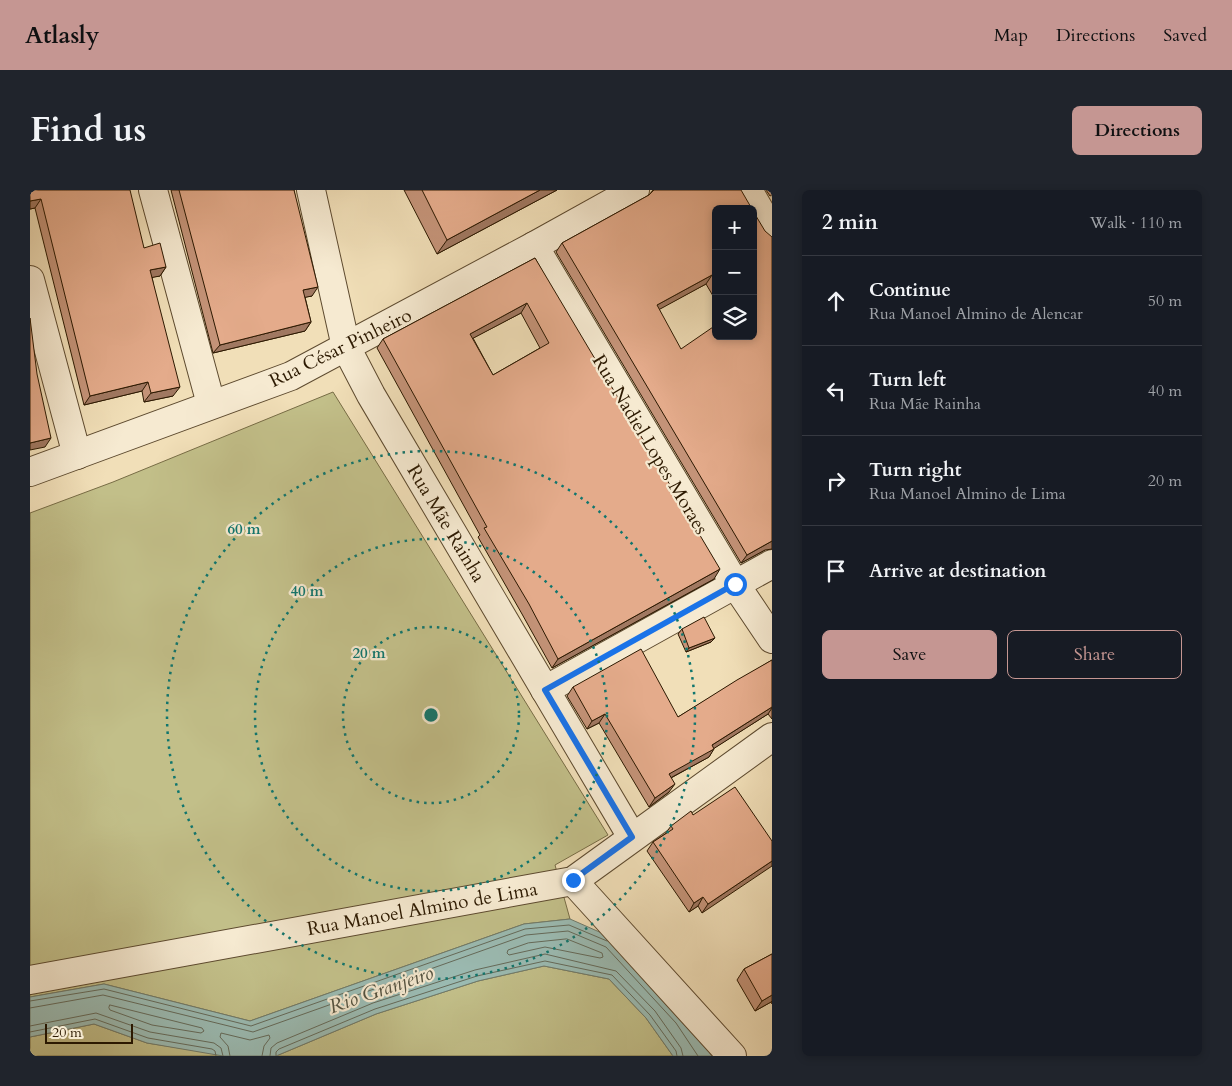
<!DOCTYPE html>
<html lang="en">
<head>
<meta charset="utf-8">
<style>
	body { margin:0; font-family:Cardo,serif; background:#20242c; color:#f1f3f6 }
	.controls { position:absolute; right:15px; top:15px; display:grid; overflow:hidden; border-radius:8px; box-shadow:0 2px 8px #0003 }
	.controls button { width:45px; height:45px; display:grid; place-items:center; padding:0; border:0; border-bottom:1px solid #363941; background:#171b24; color:#f1f3f6; font:25px sans-serif }
	.scale { position:absolute; left:15px; bottom:12px; width:88px; box-sizing:border-box; padding-left:5px; border:2px solid #2c1901; border-top:0; font-size:14px; line-height:18px; white-space:nowrap; color:#2c1901; -webkit-text-stroke:4px #f6ead1; paint-order:stroke }
	.stop { position:absolute; width:15px; height:15px; margin:-11px; border:4px solid #1a73e8; border-radius:50%; background:#fff }
	.stop.end { background:#1a73e8; border-color:#fff; box-shadow:0 1px 5px #0008 }
	.list { margin:0; padding:0; list-style:none }
	h2 { display:flex; justify-content:space-between; align-items:center; height:65px; margin:0; padding:0 20px; font-size:21px }
	h2 small { font-size:16px; font-weight:400; color:#9ea1a6 }
	.list li { display:grid; grid-template-columns:32px 1fr auto; gap:15px; align-items:center; box-sizing:border-box; height:90px; padding:0 20px; border-top:1px solid #363941 }
	.list b { display:block; font-size:19px; white-space:nowrap }
	.list p { margin:0; font-size:16px; white-space:nowrap; color:#9ea1a6 }
	.list em { font-size:16px; font-style:normal; color:#9ea1a6 }
	.actions { display:flex; gap:10px; padding:15px 20px }
	.actions a { flex:1; padding:11px 0; border:1px solid #c59692; border-radius:8px; text-align:center; font-size:18px; color:#c59692 }
	.actions .main { background:#c59692; color:#111 }
	.icon { flex:none; width:28px; height:28px; fill:none; stroke:currentColor; stroke-width:2; stroke-linecap:round; stroke-linejoin:round }
	.map { position:relative; flex:none; width:742px; height:866px; overflow:hidden; border-radius:8px }
	header { display:flex; align-items:center; gap:30px; box-sizing:border-box; height:70px; padding:0 25px; background:#c59692; color:#111 }
	header strong { font-size:24px }
	nav { display:flex; gap:28px; margin-inline-start:auto; font-size:18px }
	.intro { display:flex; align-items:center; justify-content:space-between; box-sizing:border-box; height:120px; padding:0 30px }
	h1 { margin:0; font-size:35px }
	.button { padding:12px 22px; border-radius:8px; background:#c59692; color:#111; font-size:18px; font-weight:700 }
	main { display:flex; gap:30px; padding:0 30px }
	aside { flex:1; background:#171b24; border-radius:8px; box-shadow:0 2px 8px #0003 }
	.map>svg:first-child { display:block }
	.green { fill:#c2bf89; stroke:#776c45 }
	.water { fill:#9bbcb4; stroke:#6f7b6c }
	.lines { fill:none; stroke-linecap:round; stroke-linejoin:round }
	.shore { stroke:#646a5a; stroke-width:1 }
	.minor-casing { stroke:#5d4a2f; stroke-width:30 }
	.minor { stroke:#f6ead1; stroke-width:28 }
	.wall { fill:#c49378; stroke:#2c1901; fill-rule:evenodd }
	.shaded-wall { fill:#a07861; stroke:#2c1901 }
	.building { fill:#e4ab8b; stroke:#2c1901; fill-rule:evenodd }
	.route { stroke:#1a73e8; stroke-width:6 }
	.ring { fill:none; stroke:#0f766e; stroke-width:2.5; stroke-dasharray:2.5 5 }
	.labels { text-anchor:middle; stroke-width:4.5; stroke-linejoin:round; paint-order:stroke }
	.street-label { font-size:19px; fill:#2c1901; stroke:#f6ead1 }
	.water-label { font-size:20px; font-style:italic; fill:#535240; stroke:#f6ead1 }
	.centre { fill:#0f766e; stroke:#f6ead1; stroke-width:2.5 }
	.ring-label { font-size:15px; text-anchor:middle; font-weight:bold; fill:#0f766e; stroke:#f6ead1; stroke-width:4.5; stroke-linejoin:round; paint-order:stroke }
</style>
</head>
<body>
<header>
<strong>Atlasly</strong>
<nav><a>Map</a><a>Directions</a><a>Saved</a></nav>
</header>
<div class="intro"><h1>Find us</h1><a class="button">Directions</a></div>
<main>
<div class="map">
<svg width="742" height="866" viewBox="0 0 742 866">
	<rect width="100%" height="100%" fill="#f1dfb8"/>
	<filter id="stains"><feTurbulence type="fractalNoise" baseFrequency=".004" numOctaves="4"/><feColorMatrix values="0 0 0 0 .2 0 0 0 0 .09 0 0 0 0 .02 0 0 0 .5 -.17"/></filter>
	<radialGradient id="worn" r=".72"><stop offset=".6" stop-color="#630" stop-opacity="0"/><stop offset="1" stop-color="#630" stop-opacity=".3"/></radialGradient>
	<g class="green">
		<polygon points="303,202 578,645 525,675 540,729 494,734 220,831 74,794 0,807 0,323 83,292"/>
		<polygon points="514,776 579,789 616,828 643,866 246,866 346,824 448,791"/>
		<polygon points="64,834 117,853 201,866 0,866 0,847"/>
	</g>
	<polygon class="water" points="540,729 583,748 655,826 682,866 643,866 616,828 579,789 514,776 448,791 346,824 246,866 193,866 117,853 64,834 0,847 0,807 74,794 220,831 494,734"/>
	<g class="lines">
		<g class="shore">
			<polygon points="537,749 572,763 573,767 570,768 515,757 479,765 477,763 478,760 498,753"/>
			<polyline points="0,811 74,799 221,836 495,739 539,735 577,751"/>
			<polygon points="80,815 172,838 174,841 171,843 122,835 80,820 79,818"/>
			<polyline points="0,818 73,805 223,842 496,745 538,741 576,757 646,833 668,866"/>
			<polyline points="0,836 66,823 120,842 184,853 191,858 193,866"/>
			<polyline points="0,842 65,829 118,848 182,859 185,861 186,866"/>
			<polyline points="200,866 198,856 190,847 191,843 220,850 239,845 240,848 234,856 232,866"/>
			<polyline points="240,866 241,858 247,853 343,813 445,780 515,764 586,781 625,821 651,858 653,866"/>
			<polyline points="246,866 246,862 249,859 345,819 447,786 515,771 582,785 620,825 646,861 647,866"/>
		</g>
		<g class="minor-casing">
			<g id="minor">
				<polyline points="123,0 181,214"/>
				<polyline points="281,0 316,157 341,205 602,647"/>
				<polyline points="718,0 742,42"/>
				<polyline points="504,56 705,394 742,449"/>
				<polyline points="0,90 47,265"/>
				<polyline points="0,282 261,186 504,56 605,0"/>
				<polyline points="515,500 742,374"/>
				<polyline points="543,691 702,866"/>
				<polyline points="0,790 543,691 742,547"/>
			</g>
		</g>
		<use href="#minor" class="minor"/>
	</g>
	<g class="wall">
		<polygon points="0,0 114,58 136,77 130,86 122,87 143,206 114,212 112,201 54,215 5,18 0,19"/>
		<polygon points="141,0 264,0 282,106 275,107 281,132 275,141 183,163"/>
		<polygon points="374,0 527,0 407,64"/>
		<polygon points="623,0 711,0 686,19 686,111 676,94 629,119 735,360 711,373 526,62 532,53 619,5"/>
		<polygon points="736,0 742,0 742,5 740,6"/>
		<path d="M505,68L684,389L522,478L492,424L448,347L450,345L347,158L353,149ZM491,123L510,158L463,185L443,148Z"/>
		<polygon points="652,439 681,452 656,462 648,444"/>
		<polygon points="742,470 742,529 738,524 684,558 679,567 641,588 639,602 619,617 569,533 557,539 537,506 543,497 648,527"/>
		<polygon points="663,625 742,651 672,723 668,716 659,722 617,661 623,652 635,644 641,636"/>
		<polygon points="742,764 742,814 741,812 725,821 707,790 714,779"/>
	</g>
	<g class="shaded-wall">
		<polygon points="510,0 527,0 407,64 417,50"/>
		<polygon points="11,9 5,18 0,19 0,11"/>
		<polygon points="136,77 130,86 114,89 120,80"/>
		<polygon points="682,85 676,94 621,124 627,115"/>
		<polygon points="288,97 282,106 267,109 273,100"/>
		<polygon points="497,113 491,123 434,153 440,144"/>
		<polygon points="281,132 275,141 183,163 190,155"/>
		<polygon points="118,192 112,201 54,215 60,206"/>
		<polygon points="150,197 143,206 114,212 121,203"/>
		<polygon points="21,248 15,257 0,260 0,253"/>
		<polygon points="742,351 742,359 735,360 711,373 717,365"/>
		<polygon points="690,379 684,389 522,478 528,469"/>
		<polygon points="685,448 681,452 656,462 659,458"/>
		<polygon points="742,517 742,518 738,524 680,561 684,559 679,567 633,592 639,584 682,555"/>
		<polygon points="575,524 569,533 557,539 562,531"/>
		<polygon points="645,594 639,602 619,617 625,608"/>
		<polygon points="742,671 742,676 672,723 678,714"/>
		<polygon points="673,707 668,716 659,722 664,713"/>
		<polygon points="742,805 742,811 741,812 725,821 732,811"/>
	</g>
	<g class="building">
		<polygon points="0,0 100,0 114,58 130,53 136,77 120,80 150,197 121,203 118,192 60,206 11,9 0,11"/>
		<polygon points="149,0 264,0 288,97 273,100 281,132 190,155"/>
		<polygon points="392,0 510,0 417,50"/>
		<polygon points="624,0 711,0 722,19 686,19 686,91 682,85 627,115 651,159 686,135 686,146 723,146 723,21 735,41 742,47 742,351 717,365 532,53 619,5"/>
		<path d="M505,68L690,379L528,469L499,414L454,338L457,337L353,149ZM497,113L519,153L463,185L440,144Z"/>
		<polygon points="0,128 7,184 21,248 0,253"/>
		<polygon points="674,427 685,448 659,458 652,439"/>
		<polygon points="611,459 648,527 707,490 742,470 742,517 682,555 684,559 639,584 645,594 625,608 575,524 562,531 543,497"/>
		<polygon points="705,597 742,651 742,671 678,714 673,707 664,713 623,652 643,639 641,636 661,621 663,625"/>
		<polygon points="742,764 742,805 732,811 714,779"/>
	</g>
	<g class="lines">
		<polyline class="route" points="543,690 602,647 515,500 705,394"/>
	</g>
	<g class="ring">
		<circle cx="401" cy="525" r="88"/>
		<circle cx="401" cy="525" r="176"/>
		<circle cx="401" cy="525" r="264"/>
	</g>
	<g class="labels">
		<g class="street-label">
			<text transform="translate(310 157) rotate(-26)" y="7">Rua César Pinheiro</text>
			<text transform="translate(621 254) rotate(59)" y="7">Rua Nadiel Lopes Moraes</text>
			<text transform="translate(417 333) rotate(59)" y="7">Rua Mãe Rainha</text>
			<text transform="translate(392 718) rotate(-10)" y="7">Rua Manoel Almino de Lima</text>
		</g>
		<g class="water-label">
			<text transform="translate(351 799) rotate(-19)" y="7">Rio Granjeiro</text>
		</g>
	</g>
	<circle cx="401" cy="525" r="8" class="centre"/>
	<g class="ring-label">
		<text x="214" y="344">60 m</text>
		<text x="277" y="406">40 m</text>
		<text x="339" y="468">20 m</text>
	</g>
	<rect width="100%" height="100%" filter="url(#stains)"/>
	<rect width="100%" height="100%" fill="url(#worn)"/>
</svg>
<div class="controls">
<button>+</button>
<button>−</button>
<button><svg class="icon" aria-label="layers" viewBox="0 0 24 24"><path d="M12 4l9 5-9 5-9-5zM3 14l9 5 9-5"/></svg></button>
</div>
<div class="scale">20 m</div>
<div class="stop" style="left:705px;top:394px"></div>
<div class="stop end" style="left:543px;top:690px"></div>
</div>
<aside>
<h2>2 min<small>Walk · 110 m</small></h2>
<ul class="list">
<li><svg class="icon" aria-label="ahead" viewBox="0 0 24 24"><path d="M12 20V5M6 11l6-6 6 6"/></svg><div><b>Continue</b><p>Rua Manoel Almino de Alencar</p></div><em>50 m</em></li>
<li><svg class="icon" aria-label="left" viewBox="0 0 24 24"><path d="M17 20v-9H6M10 6l-5 5 5 5"/></svg><div><b>Turn left</b><p>Rua Mãe Rainha</p></div><em>40 m</em></li>
<li><svg class="icon" aria-label="right" viewBox="0 0 24 24"><path d="M7 20v-9h11M14 6l5 5-5 5"/></svg><div><b>Turn right</b><p>Rua Manoel Almino de Lima</p></div><em>20 m</em></li>
<li><svg class="icon" aria-label="arrive" viewBox="0 0 24 24"><path d="M6 21V4h12l-3 4 3 4H6"/></svg><div><b>Arrive at destination</b></div></li>
</ul>
<div class="actions"><a class="main">Save</a><a>Share</a></div>
</aside>
</main>
</body>
</html>
